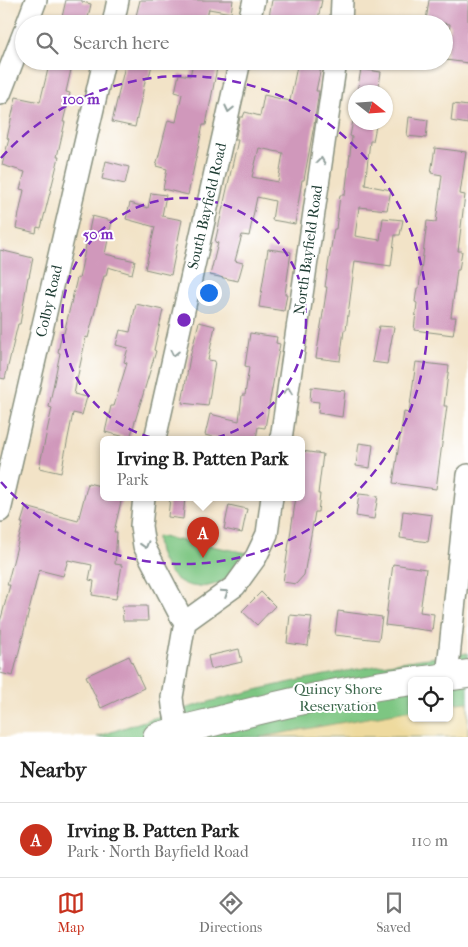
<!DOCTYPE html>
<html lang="en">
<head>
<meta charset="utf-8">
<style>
	body { margin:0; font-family:"IM FELL French Canon",serif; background:#f2f2f2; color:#222 }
	.controls { position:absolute; right:15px; bottom:15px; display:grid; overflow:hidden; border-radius:8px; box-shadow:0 1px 4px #0004 }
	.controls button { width:45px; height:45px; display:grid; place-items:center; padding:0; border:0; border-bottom:1px solid #e0e0e0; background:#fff; color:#222; font:25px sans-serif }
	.compass { position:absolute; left:348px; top:85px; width:45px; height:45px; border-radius:50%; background:#fff; box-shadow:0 1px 4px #0004; rotate:107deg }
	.you { position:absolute; left:208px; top:292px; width:18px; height:18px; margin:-12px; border:4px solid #fff; border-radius:50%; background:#1a73e8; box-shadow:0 0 0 8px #1a73e833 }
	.badge { display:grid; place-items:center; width:32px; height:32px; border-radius:50%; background:#c8321e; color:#fff; font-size:16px; font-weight:700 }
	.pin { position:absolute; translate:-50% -41px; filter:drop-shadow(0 1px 2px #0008) }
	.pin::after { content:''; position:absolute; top:26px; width:18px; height:15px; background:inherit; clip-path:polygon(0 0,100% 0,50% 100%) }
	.popup { position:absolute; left:100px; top:436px; width:205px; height:65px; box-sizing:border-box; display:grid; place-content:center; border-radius:8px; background:#fff; filter:drop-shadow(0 1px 4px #0005); font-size:16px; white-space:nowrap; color:#767676 }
	.popup b { font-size:19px; color:#222 }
	.popup::after { content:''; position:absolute; left:50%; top:100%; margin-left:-10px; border:10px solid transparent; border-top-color:#fff }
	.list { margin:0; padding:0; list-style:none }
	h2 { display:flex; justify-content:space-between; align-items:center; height:65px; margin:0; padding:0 20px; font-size:21px }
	h2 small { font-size:16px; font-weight:400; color:#767676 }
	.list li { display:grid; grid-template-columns:32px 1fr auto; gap:15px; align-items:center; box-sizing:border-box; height:75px; padding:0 20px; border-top:1px solid #e0e0e0 }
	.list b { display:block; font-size:19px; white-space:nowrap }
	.list p { margin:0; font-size:16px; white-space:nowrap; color:#767676 }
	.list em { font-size:16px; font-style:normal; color:#767676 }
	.icon { flex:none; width:28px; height:28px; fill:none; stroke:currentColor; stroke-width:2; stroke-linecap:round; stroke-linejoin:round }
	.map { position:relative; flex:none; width:468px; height:737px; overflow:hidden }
	.search { position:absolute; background:#fff; box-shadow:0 1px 4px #0004; left:15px; right:15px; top:15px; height:55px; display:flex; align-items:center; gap:12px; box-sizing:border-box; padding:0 18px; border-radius:28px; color:#767676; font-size:19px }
	.sheet { height:140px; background:#fff }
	nav { display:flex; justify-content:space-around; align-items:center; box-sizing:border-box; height:70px; border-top:1px solid #e0e0e0; background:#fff; font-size:14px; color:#767676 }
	nav a { display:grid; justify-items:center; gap:2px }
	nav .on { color:#c8321e }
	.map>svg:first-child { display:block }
	.green { fill:#7dc682; stroke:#4e825b; fill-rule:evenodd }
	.sand { fill:#eeda9e; stroke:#868c69 }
	.building { fill:#d098bb; fill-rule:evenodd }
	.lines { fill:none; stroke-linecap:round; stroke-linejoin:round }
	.minor-casing { stroke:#88907e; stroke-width:24 }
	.major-casing { stroke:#88907e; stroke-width:30 }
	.minor { stroke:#fff; stroke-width:21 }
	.major { stroke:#fff; stroke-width:28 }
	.oneway { stroke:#8f9e9a }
	.ring { fill:none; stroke:#7b2cbf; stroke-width:2.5; stroke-dasharray:9 6 }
	.labels { text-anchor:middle; stroke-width:4; stroke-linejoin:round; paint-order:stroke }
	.street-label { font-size:15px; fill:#1f3d34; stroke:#fff }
	.park-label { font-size:15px; fill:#3b664b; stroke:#fff }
	.centre { fill:#7b2cbf; stroke:#fff; stroke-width:2.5 }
	.ring-label { font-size:15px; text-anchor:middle; font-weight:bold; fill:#7b2cbf; stroke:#fff; stroke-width:4; stroke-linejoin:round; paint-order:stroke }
</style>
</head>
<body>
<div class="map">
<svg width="468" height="737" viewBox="0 0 468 737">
	<rect width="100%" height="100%" fill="#fff"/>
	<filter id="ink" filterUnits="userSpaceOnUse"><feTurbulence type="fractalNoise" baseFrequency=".02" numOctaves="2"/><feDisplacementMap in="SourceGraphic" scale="10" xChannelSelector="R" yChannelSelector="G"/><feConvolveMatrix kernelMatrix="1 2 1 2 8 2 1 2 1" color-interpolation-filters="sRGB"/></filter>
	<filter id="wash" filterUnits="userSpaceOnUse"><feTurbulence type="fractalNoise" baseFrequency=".0096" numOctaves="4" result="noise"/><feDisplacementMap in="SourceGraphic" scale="20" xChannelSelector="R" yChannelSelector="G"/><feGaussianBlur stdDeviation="1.12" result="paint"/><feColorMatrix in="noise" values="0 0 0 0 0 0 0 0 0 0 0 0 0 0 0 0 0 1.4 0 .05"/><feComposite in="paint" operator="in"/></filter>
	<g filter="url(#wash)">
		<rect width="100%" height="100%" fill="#f2e3c7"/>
		<g class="green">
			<path d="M157,536L248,553C244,559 239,566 234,572C218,589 189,593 172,575C162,563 157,552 157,536Z"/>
			<path d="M468,653V737H97C217,694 341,668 468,653ZM412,681H449V718H412Z"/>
		</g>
		<polygon class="sand" points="468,702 468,737 261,737 412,710 412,718 449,718 449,704"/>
		<g id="blocks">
			<g class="building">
				<polygon points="66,0 82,0 82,2 91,4 87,23 62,17"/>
				<polygon points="140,0 233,0 231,13 209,9 205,24 134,24"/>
				<polygon points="272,0 322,0 317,24 268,22"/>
				<polygon points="429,0 468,0 468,63 446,60 450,24 426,21"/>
				<polygon points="50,61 73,61 66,92 70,93 63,122 65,122 57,157 59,157 41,228 37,227 36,233 16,228 24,190 20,189 25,172 2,165 9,139 7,138 16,97 40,102"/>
				<polygon points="126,61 153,61 149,77 146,77 135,127 112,122"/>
				<path d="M298,61L322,63L316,91H319L314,125L304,180H302L295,224L272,220L275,201L257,197L249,236L242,235L235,261L243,263L238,281L210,275L218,243L215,242L238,140H235L240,117H243L245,112L260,116L264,95L290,101ZM259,148L283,153L278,182L252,177Z"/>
				<polygon points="193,63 217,68 206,125 203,125 188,195 163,189 167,169 156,166 168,120 176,122 182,94 175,92 179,74 190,76"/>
				<polygon points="361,69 381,72 378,92 357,92"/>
				<polygon points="453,104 468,106 468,124 451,121"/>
				<polygon points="409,117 428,120 426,138 407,136"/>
				<polygon points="353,121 376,126 373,141 370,141 365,185 391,190 387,210 359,207 355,236 380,240 383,218 403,220 400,235 395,235 391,266 355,261 346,330 344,330 340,361 316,358 327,287 325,287 328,266 334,229 336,229 340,195 345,195 352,137 350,136"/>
				<polygon points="435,148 466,152 460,194 465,195 458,251 462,251 459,270 457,270 451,317 456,317 453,335 414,330 417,303 415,302 417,288 419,288 427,221 436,222 442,175 431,173"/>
				<polygon points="106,161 129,167 125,184 102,179"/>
				<polygon points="151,193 166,195 162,216 182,220 171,275 145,269 155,227 126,219 130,203 148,208"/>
				<polygon points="92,216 112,221 105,254 135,261 132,274 108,267 106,276 104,276 88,338 86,337 74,394 87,397 82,415 73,413 61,473 39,468 52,408 49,407 60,353 58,352 62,333 64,333 77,278 79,279"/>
				<polygon points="268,249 291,252 285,294 287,294 284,311 259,307"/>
				<polygon points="0,250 33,258 29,277 28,277 20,324 18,324 5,379 0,378"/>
				<polygon points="136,304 163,310 154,350 156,351 130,438 105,432 111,406 114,406 127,363 124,362 128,348 116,345 120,330 130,332"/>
				<polygon points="199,322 215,326 208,360 215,361 208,406 182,403 190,357"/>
				<polygon points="379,326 394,327 387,364 372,362"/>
				<polygon points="250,333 277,337 276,343 280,344 265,428 258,427 256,439 220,439 205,435 210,414 239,421 242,395 245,395 249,367 245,366"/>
				<polygon points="416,362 449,366 444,406 447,406 436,489 393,483 404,412 409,413"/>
				<polygon points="311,387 345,391 342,417 318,413 319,402 310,401"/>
				<polygon points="359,443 373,445 370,468 356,466"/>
				<polygon points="302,451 323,454 318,494 320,494 318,512 315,512 304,575 296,584 283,582 296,497 302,497"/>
				<polygon points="88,483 104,487 104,497 122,497 114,532 117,532 115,564 122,565 116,599 92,595 94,581 89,580 92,565 68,560 63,576 39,570 13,676 0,673 0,622 10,585 7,585 23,523 21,523 26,507 78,521"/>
				<polygon points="359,494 378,496 374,519 356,516"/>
				<polygon points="170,497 185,497 183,519 168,517"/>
				<polygon points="229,505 247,509 242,533 224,529"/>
				<polygon points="403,511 432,515 428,542 400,538"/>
				<polygon points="393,564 426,569 420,612 434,614 432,631 385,625"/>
				<polygon points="261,592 275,606 257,625 242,611"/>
				<polygon points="122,606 147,606 148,621 123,621"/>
				<polygon points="338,611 382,617 379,640 335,635"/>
				<polygon points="290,615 312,617 308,646 287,643"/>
				<polygon points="239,649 242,662 211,669 208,656"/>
				<polygon points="129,656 144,688 101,708 86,676"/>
			</g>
		</g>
	</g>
	<g filter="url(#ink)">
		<use href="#blocks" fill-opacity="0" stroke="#88907e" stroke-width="1"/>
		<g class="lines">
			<g class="minor-casing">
				<g id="minor">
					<polyline points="27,24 36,0"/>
					<polyline points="113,24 118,0"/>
					<polyline points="248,24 254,0"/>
					<polyline points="341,24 342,0"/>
					<polyline points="0,94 24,32"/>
					<polyline points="155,439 240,61"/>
					<polyline points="281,439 336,61"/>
					<polyline points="144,497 141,526 144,546 179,613 185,622"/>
					<polyline points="0,511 104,61"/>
					<polyline points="447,677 468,475"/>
					<polyline points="178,730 173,706 172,697 185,622 235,586 256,557 267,534 272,497"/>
				</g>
			</g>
			<g class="major-casing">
				<g id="major">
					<polyline points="417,681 468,674"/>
					<path d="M157,737C179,730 202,725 224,719C285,703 349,689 412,681"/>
				</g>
			</g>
			<use href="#minor" class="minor"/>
			<use href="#major" class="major"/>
		</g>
		<defs><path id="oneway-chevron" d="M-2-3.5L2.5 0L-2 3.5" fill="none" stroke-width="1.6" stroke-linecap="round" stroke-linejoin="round" transform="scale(1.25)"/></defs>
		<g class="oneway">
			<use href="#oneway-chevron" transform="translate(229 109) rotate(103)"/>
			<use href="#oneway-chevron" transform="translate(321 161) rotate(-82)"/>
			<use href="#oneway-chevron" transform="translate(174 353) rotate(102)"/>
			<use href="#oneway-chevron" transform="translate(288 391) rotate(-82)"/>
			<use href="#oneway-chevron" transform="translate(145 545) rotate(73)"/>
			<use href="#oneway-chevron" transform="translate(225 593) rotate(-33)"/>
		</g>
	</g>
	<g class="ring">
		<circle cx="184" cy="320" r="122"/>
		<path d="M1 158A244 244 0 1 1 1 482"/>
	</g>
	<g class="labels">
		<g class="street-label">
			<text transform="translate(207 206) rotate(-77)" y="5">South Bayfield Road</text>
			<text transform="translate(308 250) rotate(-82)" y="5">North Bayfield Road</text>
			<text transform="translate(49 301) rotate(-77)" y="5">Colby Road</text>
		</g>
		<g class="park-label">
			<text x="338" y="694">Quincy Shore<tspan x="338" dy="17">Reservation</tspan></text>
		</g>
	</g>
	<circle cx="184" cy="320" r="8" class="centre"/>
	<g class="ring-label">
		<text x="81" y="104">100 m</text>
		<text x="98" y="239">50 m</text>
	</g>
</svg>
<div class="controls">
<button><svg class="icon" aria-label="locate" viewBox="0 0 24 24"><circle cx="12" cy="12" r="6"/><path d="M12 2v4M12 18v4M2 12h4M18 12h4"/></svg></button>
</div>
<svg class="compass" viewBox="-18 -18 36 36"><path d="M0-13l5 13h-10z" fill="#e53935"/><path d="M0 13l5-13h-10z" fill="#767676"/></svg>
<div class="you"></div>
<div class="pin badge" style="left:203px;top:558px">A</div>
<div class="popup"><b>Irving B. Patten Park</b>Park</div>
<div class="search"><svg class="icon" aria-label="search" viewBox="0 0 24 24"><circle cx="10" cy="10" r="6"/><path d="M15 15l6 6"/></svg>Search here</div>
</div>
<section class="sheet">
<h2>Nearby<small></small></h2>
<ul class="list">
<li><span class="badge">A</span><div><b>Irving B. Patten Park</b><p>Park · North Bayfield Road</p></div><em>110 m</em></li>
</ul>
</section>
<nav>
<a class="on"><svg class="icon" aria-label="map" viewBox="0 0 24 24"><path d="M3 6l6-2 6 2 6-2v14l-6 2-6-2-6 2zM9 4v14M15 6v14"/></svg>Map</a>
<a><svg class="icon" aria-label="directions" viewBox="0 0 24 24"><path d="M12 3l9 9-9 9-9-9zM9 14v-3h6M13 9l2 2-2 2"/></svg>Directions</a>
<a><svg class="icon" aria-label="saved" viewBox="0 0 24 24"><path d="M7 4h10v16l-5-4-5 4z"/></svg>Saved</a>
</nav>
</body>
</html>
